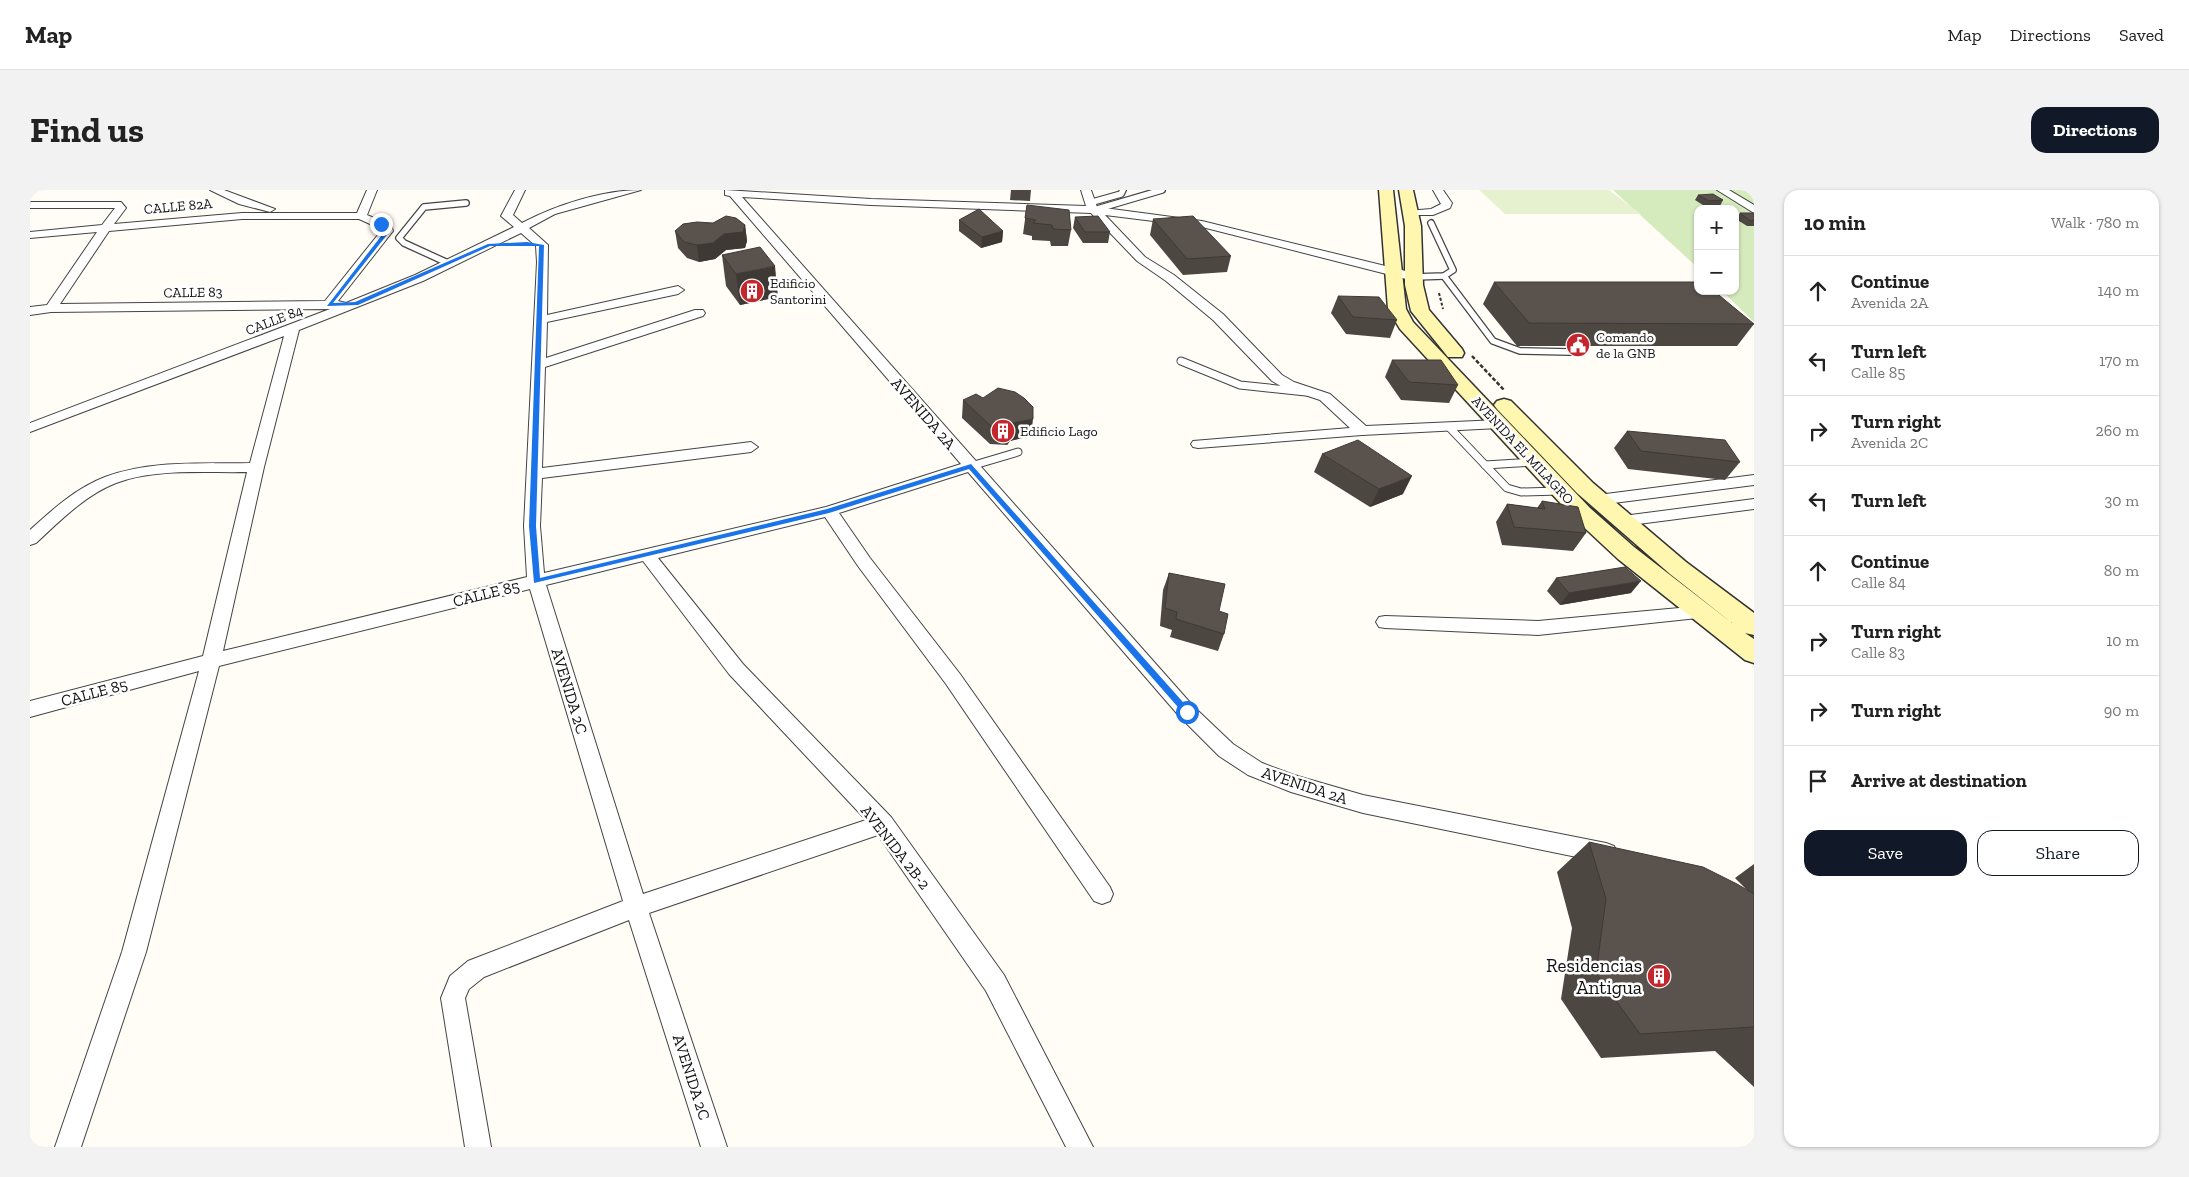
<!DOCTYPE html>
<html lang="en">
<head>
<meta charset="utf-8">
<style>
	body { margin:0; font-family:"Zilla Slab",serif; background:#f2f2f2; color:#222 }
	.controls { position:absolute; right:15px; top:15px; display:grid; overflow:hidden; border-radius:10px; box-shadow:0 1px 4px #0004 }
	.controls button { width:45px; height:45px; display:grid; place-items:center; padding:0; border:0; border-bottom:1px solid #e0e0e0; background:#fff; color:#222; font:25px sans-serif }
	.stop { position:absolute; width:15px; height:15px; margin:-11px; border:4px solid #1a73e8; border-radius:50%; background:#fff }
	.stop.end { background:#1a73e8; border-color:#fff; box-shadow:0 1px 5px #0008 }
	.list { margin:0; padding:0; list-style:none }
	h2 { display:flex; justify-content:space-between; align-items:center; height:65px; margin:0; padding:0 20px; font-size:21px }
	h2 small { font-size:16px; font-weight:400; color:#767676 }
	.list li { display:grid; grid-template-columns:32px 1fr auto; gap:15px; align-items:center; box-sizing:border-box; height:70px; padding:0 20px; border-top:1px solid #e0e0e0 }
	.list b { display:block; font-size:19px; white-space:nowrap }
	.list p { margin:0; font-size:16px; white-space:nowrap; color:#767676 }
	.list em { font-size:16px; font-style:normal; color:#767676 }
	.actions { display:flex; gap:10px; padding:15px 20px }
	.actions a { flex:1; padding:11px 0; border:1px solid #111827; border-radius:15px; text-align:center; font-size:18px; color:#111827 }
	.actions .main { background:#111827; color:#fff }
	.icon { flex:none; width:28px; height:28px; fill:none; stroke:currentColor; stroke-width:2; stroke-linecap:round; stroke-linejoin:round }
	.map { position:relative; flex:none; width:1724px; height:957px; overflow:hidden; border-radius:15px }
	header { display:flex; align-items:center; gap:30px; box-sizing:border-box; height:70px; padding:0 25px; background:#fff; border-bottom:1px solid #e0e0e0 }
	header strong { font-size:24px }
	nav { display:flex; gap:28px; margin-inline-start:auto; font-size:18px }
	.intro { display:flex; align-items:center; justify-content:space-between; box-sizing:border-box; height:120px; padding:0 30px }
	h1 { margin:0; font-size:35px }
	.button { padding:12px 22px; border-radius:15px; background:#111827; color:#fff; font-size:18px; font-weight:700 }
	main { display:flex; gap:30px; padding:0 30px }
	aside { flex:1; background:#fff; border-radius:15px; box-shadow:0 1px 4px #0004 }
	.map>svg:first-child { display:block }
	.green { fill:#d5ebbd }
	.pitch { fill:#e6f2cf }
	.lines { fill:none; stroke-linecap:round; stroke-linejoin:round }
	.service-far1-casing { stroke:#444; stroke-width:8 }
	.service-casing { stroke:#444; stroke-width:9 }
	.minor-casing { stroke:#444; stroke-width:2 }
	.secondary-casing { stroke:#333; stroke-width:3 }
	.path-far1 { stroke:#333; stroke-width:2; stroke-dasharray:3 2; stroke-linecap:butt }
	.path { stroke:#333; stroke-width:2.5; stroke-dasharray:4 2; stroke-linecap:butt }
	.service-far1 { stroke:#fff; stroke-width:5.5 }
	.service { stroke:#fff; stroke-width:7 }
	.minor { fill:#fff; fill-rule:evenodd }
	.secondary { fill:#fff6b0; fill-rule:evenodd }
	.wall { fill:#4d4742 }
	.shaded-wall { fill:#3f3936 }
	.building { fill:#5a524d; stroke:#3f3936 }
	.route { fill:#1a73e8 }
	.labels { text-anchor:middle; stroke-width:5; stroke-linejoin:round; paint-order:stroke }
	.far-street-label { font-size:14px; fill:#111; stroke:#fff }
	.far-poi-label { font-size:14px; fill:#111; stroke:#fff; text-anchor:start }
	.street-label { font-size:16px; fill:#111; stroke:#fff }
	.near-poi-label { font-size:19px; fill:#111; stroke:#fff; text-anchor:end }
</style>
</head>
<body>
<header>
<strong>Map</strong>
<nav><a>Map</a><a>Directions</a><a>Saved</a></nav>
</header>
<div class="intro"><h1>Find us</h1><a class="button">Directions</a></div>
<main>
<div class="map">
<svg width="1724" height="957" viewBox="0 0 1724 957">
	<rect width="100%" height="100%" fill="#fffdf5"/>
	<polygon class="green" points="1583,0 1724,0 1724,132 1692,101 1705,101 1705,19 1668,19 1668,78"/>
	<polygon class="pitch" points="1449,0 1579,0 1611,24 1475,24"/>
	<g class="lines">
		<g class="service-far1-casing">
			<g id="service-far1">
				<polyline points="1059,13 1091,4 1093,0"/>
				<polyline points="1064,20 1132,0"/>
				<polyline points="420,74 374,53 369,48 394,17 436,13"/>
				<polyline points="1414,86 1463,151 1490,161 1540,162"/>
				<polyline points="1384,87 1414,86 1423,80 1401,33"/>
			</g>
		</g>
		<g class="service-casing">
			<g id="service">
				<polyline points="1151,171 1210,195 1276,202"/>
				<polyline points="1419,237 1477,298 1491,302 1530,301"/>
				<polyline points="1455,275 1503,272"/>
				<polyline points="941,276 988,262"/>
			</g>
		</g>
		<g class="minor-casing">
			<g id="minor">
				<polygon points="180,0 194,0 245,19 240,22 209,14"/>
				<path d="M337,0H347L337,25L361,35L363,41L308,111L316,113L385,85L484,37L471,26L485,0H495L483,25L492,33C526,15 573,0 611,0L525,24L499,38L518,55L517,125L648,96L654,100L648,104L517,132L516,168L665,120H673L675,123L673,126L515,177L512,278L721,252L728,257L721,262L512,288L510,336L514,383L796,317L931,274L700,6L695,5V0L841,9L1056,16L1051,0H1061L1067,17L1172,31L1388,84L1390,87L1384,91L1172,37L1075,25L1115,67L1144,85L1193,124L1252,185L1264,192L1300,204L1336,236L1469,230L1476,234L1469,238L1332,245L1168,258L1163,257L1161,254L1163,251L1320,238L1290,210L1254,198L1242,191L1183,130L1136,91L1107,71L1061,23L841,15L712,7L1164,517L1203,554L1232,573L1264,585L1333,605L1576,653L1584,656L1587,663L1584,670L1576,673L1333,623L1261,602L1218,585L1189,566L1150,527L938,282L809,323L840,368L930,484L1080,697L1083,704L1080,711L1072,714L1064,711L916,494L828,376L795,327L628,368L713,474L861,627L974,785L1063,957H1036L956,801L848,645L619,723L697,957H671L599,730L454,787L439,799L435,808L461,957H435L411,808L420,786L438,771L593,711L500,399L189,476L116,762L51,957H25L92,762L169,481L0,527V511L173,466L217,282C175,283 126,278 86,293C55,305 30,331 6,353L0,355V340C22,320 46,298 75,287C120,270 172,274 220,273L254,146L0,242V233L300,119L21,122L0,125V117L17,115L67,42L0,48V42L72,35L85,18H0V12H91L96,18L84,34L212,23H327ZM212,29H329L351,39V41L295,111L30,114L79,41ZM491,43L506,56L507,72L494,336L497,387L193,461L234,277L269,140L393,91ZM613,371L699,484L836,630L613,704L516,395Z"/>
				<polygon points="1403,0 1413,0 1422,13 1420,18 1403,25 1377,25 1377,21 1401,19 1411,14"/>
				<polygon points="1687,0 1699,0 1724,15 1724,23"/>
				<polygon points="1724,285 1724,295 1568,315 1562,314 1560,310 1562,306 1568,305"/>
				<polygon points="1724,309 1724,319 1593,336 1587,335 1585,331 1587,327 1593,326"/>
				<polygon points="1671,416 1677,417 1680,422 1677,427 1508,445 1355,438 1349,437 1346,432 1349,427 1355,426 1508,431"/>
			</g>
		</g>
		<g class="secondary-casing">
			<g id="secondary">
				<polygon points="1349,0 1363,0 1376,119 1383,132 1560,318 1604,357 1702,433 1640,384 1547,303 1467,219 1464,215 1467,211 1474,209 1481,211 1563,293 1656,372 1724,423 1724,445 1715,443 1724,449 1724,473 1715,470 1588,369 1544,328 1370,139 1358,119"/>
				<polygon points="1369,0 1383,0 1391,36 1393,95 1399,120 1432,159 1434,163 1432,167 1418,167 1381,121 1375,95 1375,36"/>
			</g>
		</g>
		<polyline class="path-far1" points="1409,103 1413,119"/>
		<polyline class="path" points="1442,166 1474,200"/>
		<use href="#service-far1" class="service-far1"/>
		<use href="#service" class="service"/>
		<use href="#minor" class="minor"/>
		<use href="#secondary" class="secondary"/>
	</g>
	<g class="wall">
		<polygon points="981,0 1001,0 1000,11 980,10"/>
		<polygon points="1668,5 1693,10 1690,16 1676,17 1665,10"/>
		<polygon points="997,15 1041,40 1038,56 1021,56 1020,51 1002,50 1002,46 993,44"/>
		<polygon points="1710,23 1724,23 1724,36 1717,36 1706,29"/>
		<polygon points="1045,27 1080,42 1078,53 1053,53 1043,38"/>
		<polygon points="1123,29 1201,66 1197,82 1153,85 1120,45"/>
		<polygon points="929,30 973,41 972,52 951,58 929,41"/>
		<polygon points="715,35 717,51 715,58 696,60 685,69 669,72 657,68 648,58 645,41"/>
		<polygon points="692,65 748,107 710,115 696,96"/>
		<polygon points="1464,92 1724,134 1707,156 1487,156 1453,114"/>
		<polygon points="1308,106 1367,130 1360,148 1316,144 1301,123"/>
		<polygon points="1362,170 1428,195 1419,213 1371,210 1355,187"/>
		<polygon points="933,210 1001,246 980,251 977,255 960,254 932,228"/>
		<polygon points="1597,241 1710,272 1695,290 1598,279 1584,258"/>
		<polygon points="1292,264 1373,304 1340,317 1284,282"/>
		<polygon points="1512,311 1556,343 1543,361 1472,355 1466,332 1477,314 1507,318"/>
		<polygon points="1139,383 1189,421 1194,444 1188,461 1140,447 1142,440 1130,436 1133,400"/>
		<polygon points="1526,388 1601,403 1530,415 1517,401"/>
		<polygon points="1559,652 1718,701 1705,688 1724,674 1724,897 1685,861 1571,868 1531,809 1542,738 1527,682"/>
	</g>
	<g class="shaded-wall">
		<polygon points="715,35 717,51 715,58 696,60 685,69 669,72 667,55"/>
		<polygon points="973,41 972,52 951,58 952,47"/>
		<polygon points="745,76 748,107 710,115 706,84"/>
		<polygon points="1003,229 1001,246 980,251 977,255 979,237 982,233"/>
		<polygon points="1382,286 1373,304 1340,317 1349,299"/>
		<polygon points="1611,391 1601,403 1530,415 1539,403"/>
	</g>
	<g class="building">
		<polygon points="1683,4 1693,10 1679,11 1668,5"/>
		<polygon points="997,15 1039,20 1041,40 1023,39 1022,35 1003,33 1006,30 995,28"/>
		<polygon points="949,19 973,41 952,47 929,30"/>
		<polygon points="1710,23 1724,23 1724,30 1721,31"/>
		<polygon points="696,26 706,28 715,35 713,42 694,44 683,53 667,55 654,52 645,41 653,34 667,32 683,33"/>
		<polygon points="1068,26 1080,42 1055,42 1045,27"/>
		<polygon points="1163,26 1201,66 1157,69 1123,29"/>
		<polygon points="730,57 745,76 706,84 692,65"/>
		<polygon points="1464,92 1668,92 1668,101 1684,101 1724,134 1499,133"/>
		<polygon points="1308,106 1349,107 1367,130 1323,127"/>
		<polygon points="1362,170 1411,170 1428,195 1379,192"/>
		<polygon points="968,198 985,202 994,208 1003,217 1003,229 982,233 979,237 962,237 933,210 946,204 953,208"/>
		<polygon points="1597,241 1695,250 1710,272 1611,261"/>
		<polygon points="1328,250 1382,286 1349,299 1292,264"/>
		<polygon points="1512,311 1548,317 1556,343 1484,337 1477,314 1515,319"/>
		<polygon points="1595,377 1611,391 1539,403 1526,388"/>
		<polygon points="1139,383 1195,394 1189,421 1198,424 1194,444 1146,429 1147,422 1135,418"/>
		<polygon points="1559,652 1673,677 1707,694 1724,704 1724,837 1610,844 1566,783 1576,709"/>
	</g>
	<polygon class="route" points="350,32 358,36 360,41 303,113 325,112 458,54 497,52 514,55 506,336 510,388 797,319 941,274 1160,520 1160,524 1154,524 939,279 799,323 504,393 499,336 509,56 460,56 328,115 297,116 355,41"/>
	<defs>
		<g id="building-disc" transform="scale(1.25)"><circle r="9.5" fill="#c4262e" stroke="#fff"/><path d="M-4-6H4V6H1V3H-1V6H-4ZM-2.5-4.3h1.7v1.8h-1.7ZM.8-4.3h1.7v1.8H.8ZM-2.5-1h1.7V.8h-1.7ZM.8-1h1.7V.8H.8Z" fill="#fff"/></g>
		<g id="civic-disc" transform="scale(1.25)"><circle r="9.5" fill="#c4262e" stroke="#fff"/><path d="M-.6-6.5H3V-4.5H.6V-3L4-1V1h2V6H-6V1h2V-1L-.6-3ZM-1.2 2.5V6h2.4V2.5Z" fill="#fff"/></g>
	</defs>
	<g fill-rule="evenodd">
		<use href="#building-disc" x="722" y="101"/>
		<use href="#civic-disc" x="1548" y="155"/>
		<use href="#building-disc" x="973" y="241"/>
		<use href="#building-disc" x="1629" y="786"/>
	</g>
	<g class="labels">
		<g class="far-street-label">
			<text transform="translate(148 16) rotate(-5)" y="5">CALLE 82A</text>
			<text transform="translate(163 102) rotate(-1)" y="5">CALLE 83</text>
			<text transform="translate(244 130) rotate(-21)" y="5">CALLE 84</text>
			<text transform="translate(1493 260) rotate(47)" y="5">AVENIDA EL MILAGRO</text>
		</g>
		<g class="far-poi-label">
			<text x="740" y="98">Edificio<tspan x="740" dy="16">Santorini</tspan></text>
			<text x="1566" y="152">Comando<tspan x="1566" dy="16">de la GNB</tspan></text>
			<text x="990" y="246">Edificio Lago</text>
		</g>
		<g class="street-label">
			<text transform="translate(894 223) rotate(49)" y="6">AVENIDA 2A</text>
			<text transform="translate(456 403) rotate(-14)" y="6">CALLE 85</text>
			<text transform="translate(540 501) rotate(73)" y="6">AVENIDA 2C</text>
			<text transform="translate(64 502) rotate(-15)" y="6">CALLE 85</text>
			<text transform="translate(1275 595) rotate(18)" y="6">AVENIDA 2A</text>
			<text transform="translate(866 657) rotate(52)" y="6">AVENIDA 2B-2</text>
			<text transform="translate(662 887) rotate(72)" y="6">AVENIDA 2C</text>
		</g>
		<g class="near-poi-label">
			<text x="1612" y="782">Residencias<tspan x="1612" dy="22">Antigua</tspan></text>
		</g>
	</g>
</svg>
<div class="controls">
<button>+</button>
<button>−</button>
</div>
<div class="stop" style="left:1157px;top:522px"></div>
<div class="stop end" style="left:351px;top:34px"></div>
</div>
<aside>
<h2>10 min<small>Walk · 780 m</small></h2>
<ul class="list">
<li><svg class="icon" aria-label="ahead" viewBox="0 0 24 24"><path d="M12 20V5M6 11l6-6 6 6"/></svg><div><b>Continue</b><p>Avenida 2A</p></div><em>140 m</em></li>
<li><svg class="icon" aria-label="left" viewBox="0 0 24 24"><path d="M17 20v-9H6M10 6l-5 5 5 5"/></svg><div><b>Turn left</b><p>Calle 85</p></div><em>170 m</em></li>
<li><svg class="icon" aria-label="right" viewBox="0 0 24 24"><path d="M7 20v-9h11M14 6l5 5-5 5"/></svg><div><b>Turn right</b><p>Avenida 2C</p></div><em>260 m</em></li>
<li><svg class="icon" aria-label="left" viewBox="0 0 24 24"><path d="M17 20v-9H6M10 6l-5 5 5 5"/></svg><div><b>Turn left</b></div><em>30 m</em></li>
<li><svg class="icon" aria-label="ahead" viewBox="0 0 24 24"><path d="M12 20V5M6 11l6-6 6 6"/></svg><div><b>Continue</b><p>Calle 84</p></div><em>80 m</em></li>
<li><svg class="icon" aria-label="right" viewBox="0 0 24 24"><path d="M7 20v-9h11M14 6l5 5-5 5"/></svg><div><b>Turn right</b><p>Calle 83</p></div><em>10 m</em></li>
<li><svg class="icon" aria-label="right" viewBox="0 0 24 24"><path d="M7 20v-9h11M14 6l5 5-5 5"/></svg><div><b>Turn right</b></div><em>90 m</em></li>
<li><svg class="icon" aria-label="arrive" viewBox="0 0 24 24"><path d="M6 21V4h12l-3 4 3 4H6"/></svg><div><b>Arrive at destination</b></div></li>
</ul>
<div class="actions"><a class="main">Save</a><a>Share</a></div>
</aside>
</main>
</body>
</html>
